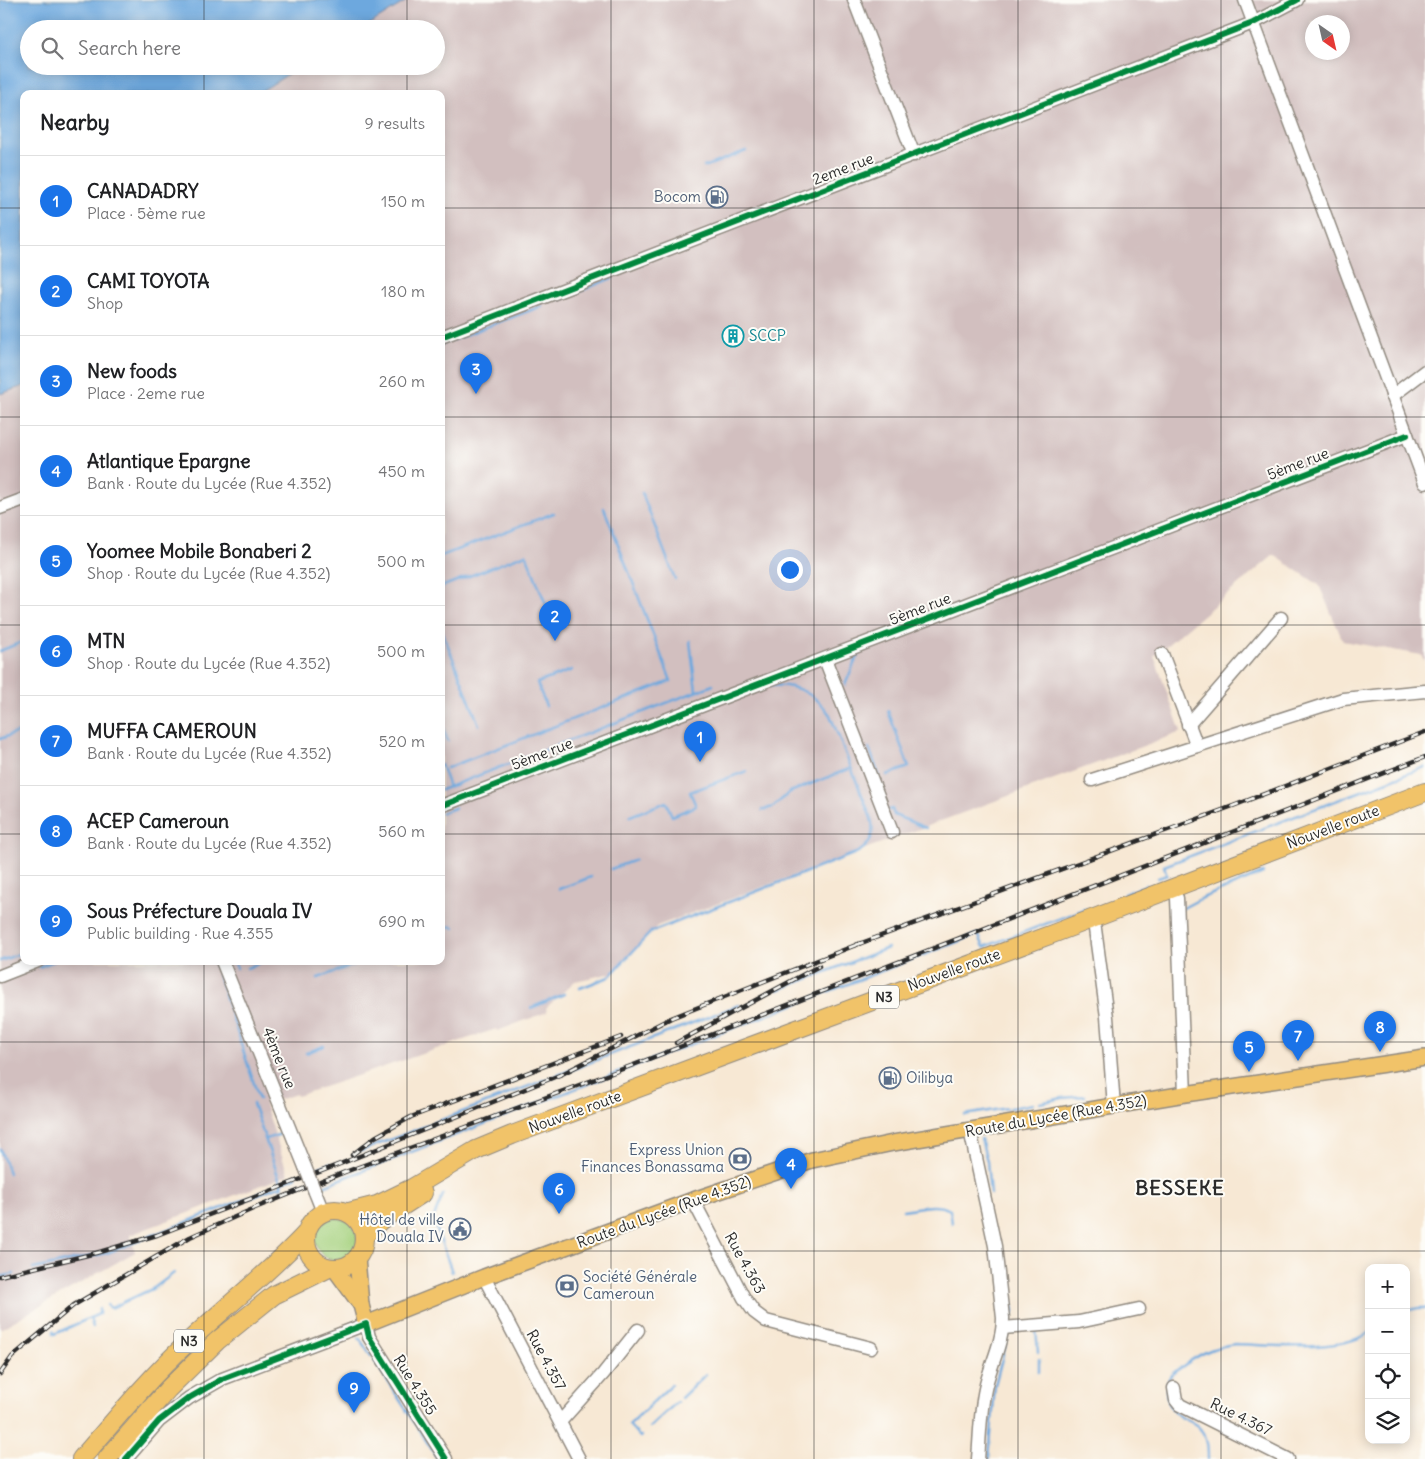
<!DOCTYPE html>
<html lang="en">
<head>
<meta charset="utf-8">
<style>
	body { margin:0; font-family:Delius,sans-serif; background:#f2f2f2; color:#202124 }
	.controls { position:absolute; right:15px; bottom:15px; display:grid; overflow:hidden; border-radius:10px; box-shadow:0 2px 12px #0003 }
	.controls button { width:45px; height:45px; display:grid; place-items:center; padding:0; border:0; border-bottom:1px solid #e0e0e0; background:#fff; color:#202124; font:25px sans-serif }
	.compass { position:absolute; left:1305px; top:15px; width:45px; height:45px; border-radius:50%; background:#fff; box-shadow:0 2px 12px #0003; rotate:146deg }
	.you { position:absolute; left:789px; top:569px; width:18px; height:18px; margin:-12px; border:4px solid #fff; border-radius:50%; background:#1a73e8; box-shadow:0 0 0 8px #1a73e833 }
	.badge { display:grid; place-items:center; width:32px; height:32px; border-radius:50%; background:#1a73e8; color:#fff; font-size:16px; font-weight:700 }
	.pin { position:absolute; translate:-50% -41px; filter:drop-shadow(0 1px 2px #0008) }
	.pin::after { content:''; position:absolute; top:26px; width:18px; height:15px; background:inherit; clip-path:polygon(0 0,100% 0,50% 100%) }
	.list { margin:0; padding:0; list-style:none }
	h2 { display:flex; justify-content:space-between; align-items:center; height:65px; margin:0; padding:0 20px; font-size:21px }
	h2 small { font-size:16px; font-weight:400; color:#757577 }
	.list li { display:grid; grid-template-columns:32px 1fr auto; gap:15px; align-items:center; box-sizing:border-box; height:90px; padding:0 20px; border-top:1px solid #e0e0e0 }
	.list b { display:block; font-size:19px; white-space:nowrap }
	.list p { margin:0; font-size:16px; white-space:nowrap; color:#757577 }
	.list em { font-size:16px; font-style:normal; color:#757577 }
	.icon { flex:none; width:28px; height:28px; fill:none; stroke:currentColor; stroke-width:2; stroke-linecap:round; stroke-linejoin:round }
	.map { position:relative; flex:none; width:1425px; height:1459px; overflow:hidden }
	.search { position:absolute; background:#fff; box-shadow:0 2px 12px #0003; left:20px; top:20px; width:425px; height:55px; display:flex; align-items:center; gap:12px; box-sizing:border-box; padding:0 18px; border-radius:28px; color:#757577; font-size:19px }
	.panel { position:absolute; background:#fff; box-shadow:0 2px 12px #0003; left:20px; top:90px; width:425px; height:875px; border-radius:10px }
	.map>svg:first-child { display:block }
	.industrial { fill:#d2bfbf; fill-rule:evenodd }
	.green { fill:#a5d17e; stroke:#687e54 }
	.water { fill:#6da8de; stroke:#4c6a84 }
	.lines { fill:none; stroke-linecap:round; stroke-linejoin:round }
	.stream { stroke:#6da8de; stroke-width:2.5 }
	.minor-casing { stroke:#918a80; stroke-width:15 }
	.major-casing { stroke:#918a80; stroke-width:18 }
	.highway-casing { stroke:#918a80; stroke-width:20 }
	.minor { stroke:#fff; stroke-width:12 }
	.major { stroke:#f1c369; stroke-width:15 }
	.highway { stroke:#f1c369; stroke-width:18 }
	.rail-casing { stroke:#2b2b2b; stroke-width:4.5 }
	.rail { stroke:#fdfcf7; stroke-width:2.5; stroke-dasharray:8; stroke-linecap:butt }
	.minor-bridge-casing { stroke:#918a80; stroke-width:15; stroke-linecap:butt }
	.minor-bridge { stroke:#fff; stroke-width:12 }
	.cycleway-casing { stroke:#fdfcf7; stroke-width:9 }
	.cycleway { stroke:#00873e; stroke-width:6 }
	.grid { fill:none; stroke:#2b2b2b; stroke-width:1; stroke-opacity:0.55 }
	.labels { text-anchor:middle; stroke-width:4; stroke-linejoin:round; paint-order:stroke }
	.shield { fill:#fdfcf7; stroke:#6a6a68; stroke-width:1 }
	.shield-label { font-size:14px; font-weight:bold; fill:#2b2b2b }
	.street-label { font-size:15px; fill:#2b2b2b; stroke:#fdfcf7 }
	.service-label { font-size:15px; fill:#4e5e75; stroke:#fdfcf7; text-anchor:end }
	.culture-label { font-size:15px; fill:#0d838f; stroke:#fdfcf7; text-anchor:start }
	.district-label { font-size:20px; font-weight:bold; letter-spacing:1px; fill:#2b2b2b; stroke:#fdfcf7 }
</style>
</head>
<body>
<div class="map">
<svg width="1425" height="1459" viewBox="0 0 1425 1459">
	<rect width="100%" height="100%" fill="#fdfcf7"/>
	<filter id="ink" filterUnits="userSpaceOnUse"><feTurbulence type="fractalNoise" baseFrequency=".02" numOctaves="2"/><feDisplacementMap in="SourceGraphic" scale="10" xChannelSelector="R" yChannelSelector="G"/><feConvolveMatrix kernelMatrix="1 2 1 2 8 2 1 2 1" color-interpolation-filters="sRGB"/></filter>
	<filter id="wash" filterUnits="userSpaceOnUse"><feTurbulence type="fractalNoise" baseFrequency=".0096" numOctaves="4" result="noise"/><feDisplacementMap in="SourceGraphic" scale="20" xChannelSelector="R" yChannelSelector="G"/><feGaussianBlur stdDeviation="1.12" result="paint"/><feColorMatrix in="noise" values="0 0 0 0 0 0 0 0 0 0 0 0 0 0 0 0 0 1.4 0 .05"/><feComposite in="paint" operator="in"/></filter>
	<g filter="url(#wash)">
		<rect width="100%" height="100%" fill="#f7e8d4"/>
		<path class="industrial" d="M408,0H1425V661L1421,655L1343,641L1319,585L1274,555L1154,656L1181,732L657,926L612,973L575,981L546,1008L547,1012L497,1031L496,1029L297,1096L296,1094L265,1104L288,1175L130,1235L135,1252L0,1329V394L24,386V961H441V94H257L301,66H436V29H362ZM1312,22H1342V52H1312Z"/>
		<circle class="green" cx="336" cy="1239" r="21"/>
		<polygon class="water" points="0,0 408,0 362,29 29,29 29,66 301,66 257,94 24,94 24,386 0,394"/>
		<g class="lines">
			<g class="stream">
				<polyline points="704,167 746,151"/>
				<polyline points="560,299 612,278"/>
				<polyline points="441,344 542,306"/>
				<polyline points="642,493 675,579"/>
				<polyline points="441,556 554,513"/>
				<polyline points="441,587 526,554 547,607"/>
				<polyline points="441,628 479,725"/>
				<polyline points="690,641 696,691"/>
				<polyline points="0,651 24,641"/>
				<polyline points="845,685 860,650"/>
				<polyline points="546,706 537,683 572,670"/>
				<polyline points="441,723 448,741"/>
				<polyline points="0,739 24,730"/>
				<polyline points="869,748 879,775"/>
				<polyline points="441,765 449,787"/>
				<polyline points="447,768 671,681 604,508"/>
				<polyline points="887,775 909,767 888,711"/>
				<polyline points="441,790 713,685"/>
				<polyline points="762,810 773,807 790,792 849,769"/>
				<polyline points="889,810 892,809 894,815 926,828"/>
				<polyline points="441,813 455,808"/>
				<polyline points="630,816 666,802 672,816 696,806 690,792 747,771"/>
				<polyline points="611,869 635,860"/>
				<polyline points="1158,878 1167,875 1164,866 1425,767"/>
				<polyline points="559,889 591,877"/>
				<polyline points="1124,894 1146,885"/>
				<polyline points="1183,908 1200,899 1263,873"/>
				<polyline points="441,930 451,926 454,928"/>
				<polyline points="0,961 24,952"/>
				<polyline points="214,961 259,1099"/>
				<polyline points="234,961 237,968"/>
				<polyline points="39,967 54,961"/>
				<polyline points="247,968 264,961"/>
				<polyline points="318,978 364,961"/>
				<path d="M580,988L609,977L651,932L856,853C871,846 875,833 871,818L830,715C816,694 795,683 770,686"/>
				<polyline points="778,990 888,948"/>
				<polyline points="531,1008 564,994"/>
				<polyline points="306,1053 324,1046"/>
				<polyline points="1040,1103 1062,1098 1085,1096"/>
				<polyline points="253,1104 282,1187"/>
				<polyline points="1010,1108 1033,1104"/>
				<polyline points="965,1115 1007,1108"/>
				<polyline points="266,1139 281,1134"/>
				<polyline points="981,1139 987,1161 990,1194"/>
				<polyline points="0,1149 9,1173"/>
				<polyline points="361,1151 739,1005"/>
				<polyline points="311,1171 330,1163"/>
				<polyline points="281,1184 281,1182 296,1177"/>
				<polyline points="318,1188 978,934 984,947 1085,909"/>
				<polyline points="443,1195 433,1219 452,1272"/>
				<path d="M903,1210C918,1208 936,1202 950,1210L952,1223"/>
				<polyline points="1002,1254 1014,1311 1011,1322"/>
				<polyline points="33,1269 107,1253 276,1187 282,1187"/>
				<polyline points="0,1277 14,1274"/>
				<polyline points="107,1305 111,1308 154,1288 174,1273"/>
				<polyline points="1406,1311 1418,1308 1425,1308"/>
				<polyline points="90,1318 93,1327"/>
				<polyline points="1036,1329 1038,1352"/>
				<polyline points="53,1331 54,1334 99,1314 99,1309"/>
				<polyline points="359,1338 371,1356"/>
				<polyline points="374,1360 438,1459"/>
				<polyline points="1039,1372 1039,1359"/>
				<polyline points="681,1398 706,1374"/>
				<polyline points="649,1428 677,1402"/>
				<polyline points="641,1436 640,1437 629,1425 671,1385"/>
				<polyline points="989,1459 995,1385 1009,1332"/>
				<path d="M1208,1459C1208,1448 1208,1439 1201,1430C1196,1422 1187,1421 1179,1416C1167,1407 1162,1388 1171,1375C1174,1372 1179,1369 1183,1366C1201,1353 1213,1347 1235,1344C1272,1345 1337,1353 1369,1333"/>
			</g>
		</g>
	</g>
	<g filter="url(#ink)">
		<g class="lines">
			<g class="minor-casing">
				<g id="minor">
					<polyline points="854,0 914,155"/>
					<polyline points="1245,0 1425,483"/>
					<polyline points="441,337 1253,23 1297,0"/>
					<polyline points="1392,396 1425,371"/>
					<polyline points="0,508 24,499"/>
					<polyline points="1162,654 1197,746"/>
					<polyline points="825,659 892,832"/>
					<polyline points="1188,725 1281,618"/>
					<polyline points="1092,780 1343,699 1425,691"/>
					<polyline points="441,806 1407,435"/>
					<polyline points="1177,898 1185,1094"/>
					<polyline points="1095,929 1107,1017 1114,1106"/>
					<polyline points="222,961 305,1167"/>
					<polyline points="0,976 38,961"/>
					<path d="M970,1130L995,1246L1003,1318C1003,1343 990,1365 985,1389C980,1412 980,1436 978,1459"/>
					<polyline points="315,1192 323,1212"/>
					<polyline points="693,1200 744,1298 754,1312 766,1321 871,1348"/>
					<polyline points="484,1277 579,1459"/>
					<polyline points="1003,1328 1079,1322 1139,1309"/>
					<polyline points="1174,1388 1176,1400 1180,1405 1288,1459"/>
					<polyline points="560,1422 603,1374 638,1330"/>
					<polyline points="126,1459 159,1421 189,1398 222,1379 366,1324 369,1337 446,1459"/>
				</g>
			</g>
			<g class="major-casing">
				<g id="major">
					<polyline points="357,1258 361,1305 366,1324 484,1277 693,1200 812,1160 893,1143 1185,1094 1425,1058"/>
					<polyline points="334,1268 361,1305"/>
				</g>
			</g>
			<g class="highway-casing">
				<g id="highway">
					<circle cx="335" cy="1239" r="29"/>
					<polyline points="349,1212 377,1205 412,1188 476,1150 512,1135 1055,933 1425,792"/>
					<polyline points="365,1235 381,1220 423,1193"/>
					<path d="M81,1459C115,1420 148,1379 186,1344C226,1306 269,1273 306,1233"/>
					<polyline points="107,1459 168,1389 217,1341 274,1295 329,1268"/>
				</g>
			</g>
			<use href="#minor" class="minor"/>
			<use href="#major" class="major"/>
			<use href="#highway" class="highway"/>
			<g class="rail-casing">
				<g id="rail">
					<polyline points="856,945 1233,806 1425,732"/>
					<polyline points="676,1043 819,966"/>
					<polyline points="352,1155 375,1137 411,1117 621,1037"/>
					<polyline points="0,1276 96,1253 157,1235 340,1164 562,1074 671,1018 861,943"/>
					<polyline points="0,1374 12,1357 74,1305 190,1237 255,1208 345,1172 636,1064 1425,757"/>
				</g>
			</g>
			<use href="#rail" class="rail"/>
			<g class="minor-bridge-casing">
				<polyline id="minor-bridge" points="305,1167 315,1192"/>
			</g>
			<use href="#minor-bridge" class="minor-bridge"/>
			<g class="cycleway-casing">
				<g id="cycleway">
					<polyline points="441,337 1253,23 1297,0"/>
					<polyline points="441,806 1407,435"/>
					<polyline points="126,1459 159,1421 189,1398 222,1379 366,1324 369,1337 446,1459"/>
				</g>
			</g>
			<use href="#cycleway" class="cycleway"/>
		</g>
	</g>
	<path class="grid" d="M204,0V29M407,0V29M611,0V1459M814,0V1459M1018,0V1459M1221,0V1459M204,66V94M407,66V94M0,208H24M441,208H1425M0,417H24M441,417H1425M0,625H24M441,625H1425M0,834H24M441,834H1425M204,961V1459M407,961V1459M0,1042H1425M0,1251H1425"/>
	<defs>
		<g id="fuel-ring" transform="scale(1.125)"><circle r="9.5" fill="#fdfcf7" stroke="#5c6f8a" stroke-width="1.5"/><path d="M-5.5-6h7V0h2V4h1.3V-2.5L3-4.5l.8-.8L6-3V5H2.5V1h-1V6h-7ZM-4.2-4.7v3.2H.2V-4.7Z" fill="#5c6f8a"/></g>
		<g id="building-ring" transform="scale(1.125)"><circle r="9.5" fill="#fdfcf7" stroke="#0f9aa8" stroke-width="1.5"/><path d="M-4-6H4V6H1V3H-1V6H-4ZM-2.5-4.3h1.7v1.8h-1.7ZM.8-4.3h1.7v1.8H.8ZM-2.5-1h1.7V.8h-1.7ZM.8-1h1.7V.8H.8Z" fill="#0f9aa8"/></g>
		<g id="bank-ring" transform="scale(1.125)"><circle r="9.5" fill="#fdfcf7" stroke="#5c6f8a" stroke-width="1.5"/><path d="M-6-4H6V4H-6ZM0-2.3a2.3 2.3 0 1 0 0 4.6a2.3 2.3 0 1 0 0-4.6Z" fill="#5c6f8a"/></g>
		<g id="civic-ring" transform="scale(1.125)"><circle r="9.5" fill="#fdfcf7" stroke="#5c6f8a" stroke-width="1.5"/><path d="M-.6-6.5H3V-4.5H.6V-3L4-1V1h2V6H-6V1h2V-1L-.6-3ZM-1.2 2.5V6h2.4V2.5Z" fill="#5c6f8a"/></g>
	</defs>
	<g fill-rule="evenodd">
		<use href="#fuel-ring" x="717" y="197"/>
		<use href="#building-ring" x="733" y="336"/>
		<use href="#fuel-ring" x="890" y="1078"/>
		<use href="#bank-ring" x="740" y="1159"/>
		<use href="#civic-ring" x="460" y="1229"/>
		<use href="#bank-ring" x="567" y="1286"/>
	</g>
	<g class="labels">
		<g class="shield">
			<rect x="869" y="985.5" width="30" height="23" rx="4"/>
			<rect x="174" y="1329.5" width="30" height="23" rx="4"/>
		</g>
		<g class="shield-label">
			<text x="884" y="1002">N3</text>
			<text x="189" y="1346">N3</text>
		</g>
		<g class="street-label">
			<text transform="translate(843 169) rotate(-21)" y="5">2eme rue</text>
			<text transform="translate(1298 464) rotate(-21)" y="5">5ème rue</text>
			<text transform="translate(920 609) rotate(-21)" y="5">5ème rue</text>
			<text transform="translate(542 754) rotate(-21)" y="5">5ème rue</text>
			<text transform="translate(1333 827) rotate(-21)" y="5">Nouvelle route</text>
			<text transform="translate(954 970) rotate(-20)" y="5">Nouvelle route</text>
			<text transform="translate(279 1058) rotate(68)" y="5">4ème rue</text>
			<text transform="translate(575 1112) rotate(-20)" y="5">Nouvelle route</text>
			<text transform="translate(1056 1116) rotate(-10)" y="5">Route du Lycée (Rue 4.352)</text>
			<text transform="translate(664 1212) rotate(-20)" y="5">Route du Lycée (Rue 4.352)</text>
			<text transform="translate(745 1263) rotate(61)" y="5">Rue 4.363</text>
			<text transform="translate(546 1360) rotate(62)" y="5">Rue 4.357</text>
			<text transform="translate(415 1385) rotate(58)" y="5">Rue 4.355</text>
			<text transform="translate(1241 1417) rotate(26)" y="5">Rue 4.367</text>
		</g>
		<g class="service-label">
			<text x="701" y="202">Bocom</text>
			<text x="906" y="1083" text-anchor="start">Oilibya</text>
			<text x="724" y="1155">Express Union<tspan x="724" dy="17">Finances Bonassama</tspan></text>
			<text x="444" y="1225">Hôtel de ville<tspan x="444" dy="17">Douala IV</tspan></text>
			<text x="583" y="1282" text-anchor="start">Société Générale<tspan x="583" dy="17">Cameroun</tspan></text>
		</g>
		<g class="culture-label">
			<text x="749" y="341">SCCP</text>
		</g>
		<g class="district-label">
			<text x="1180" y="1195">BESSEKE</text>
		</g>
	</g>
</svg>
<div class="controls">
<button>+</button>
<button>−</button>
<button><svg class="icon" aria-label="locate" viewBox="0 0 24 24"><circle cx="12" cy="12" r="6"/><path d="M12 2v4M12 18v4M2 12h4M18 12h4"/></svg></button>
<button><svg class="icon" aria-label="layers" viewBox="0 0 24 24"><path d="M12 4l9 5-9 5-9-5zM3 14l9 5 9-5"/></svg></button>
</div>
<svg class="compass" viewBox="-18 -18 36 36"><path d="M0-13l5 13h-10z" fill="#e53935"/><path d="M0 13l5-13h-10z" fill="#757577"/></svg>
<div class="you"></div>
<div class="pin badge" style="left:700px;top:762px">1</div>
<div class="pin badge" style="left:555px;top:641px">2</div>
<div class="pin badge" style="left:476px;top:394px">3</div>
<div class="pin badge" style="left:791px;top:1189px">4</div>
<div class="pin badge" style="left:1249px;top:1072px">5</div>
<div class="pin badge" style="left:559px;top:1214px">6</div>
<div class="pin badge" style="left:1298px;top:1061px">7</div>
<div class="pin badge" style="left:1380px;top:1052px">8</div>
<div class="pin badge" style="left:354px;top:1413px">9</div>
<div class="search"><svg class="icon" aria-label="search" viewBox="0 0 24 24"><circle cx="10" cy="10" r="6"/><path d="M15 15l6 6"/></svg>Search here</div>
<section class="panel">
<h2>Nearby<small>9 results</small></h2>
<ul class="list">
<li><span class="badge">1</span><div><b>CANADADRY</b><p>Place · 5ème rue</p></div><em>150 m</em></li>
<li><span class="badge">2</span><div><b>CAMI TOYOTA</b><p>Shop</p></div><em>180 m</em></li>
<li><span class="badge">3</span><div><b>New foods</b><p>Place · 2eme rue</p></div><em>260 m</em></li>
<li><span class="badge">4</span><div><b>Atlantique Epargne</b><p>Bank · Route du Lycée (Rue 4.352)</p></div><em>450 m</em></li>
<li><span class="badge">5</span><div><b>Yoomee Mobile Bonaberi 2</b><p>Shop · Route du Lycée (Rue 4.352)</p></div><em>500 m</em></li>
<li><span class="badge">6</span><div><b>MTN</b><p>Shop · Route du Lycée (Rue 4.352)</p></div><em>500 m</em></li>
<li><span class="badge">7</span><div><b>MUFFA CAMEROUN</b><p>Bank · Route du Lycée (Rue 4.352)</p></div><em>520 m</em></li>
<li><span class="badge">8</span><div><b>ACEP Cameroun</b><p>Bank · Route du Lycée (Rue 4.352)</p></div><em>560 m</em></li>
<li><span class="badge">9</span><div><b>Sous Préfecture Douala IV</b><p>Public building · Rue 4.355</p></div><em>690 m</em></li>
</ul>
</section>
</div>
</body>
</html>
